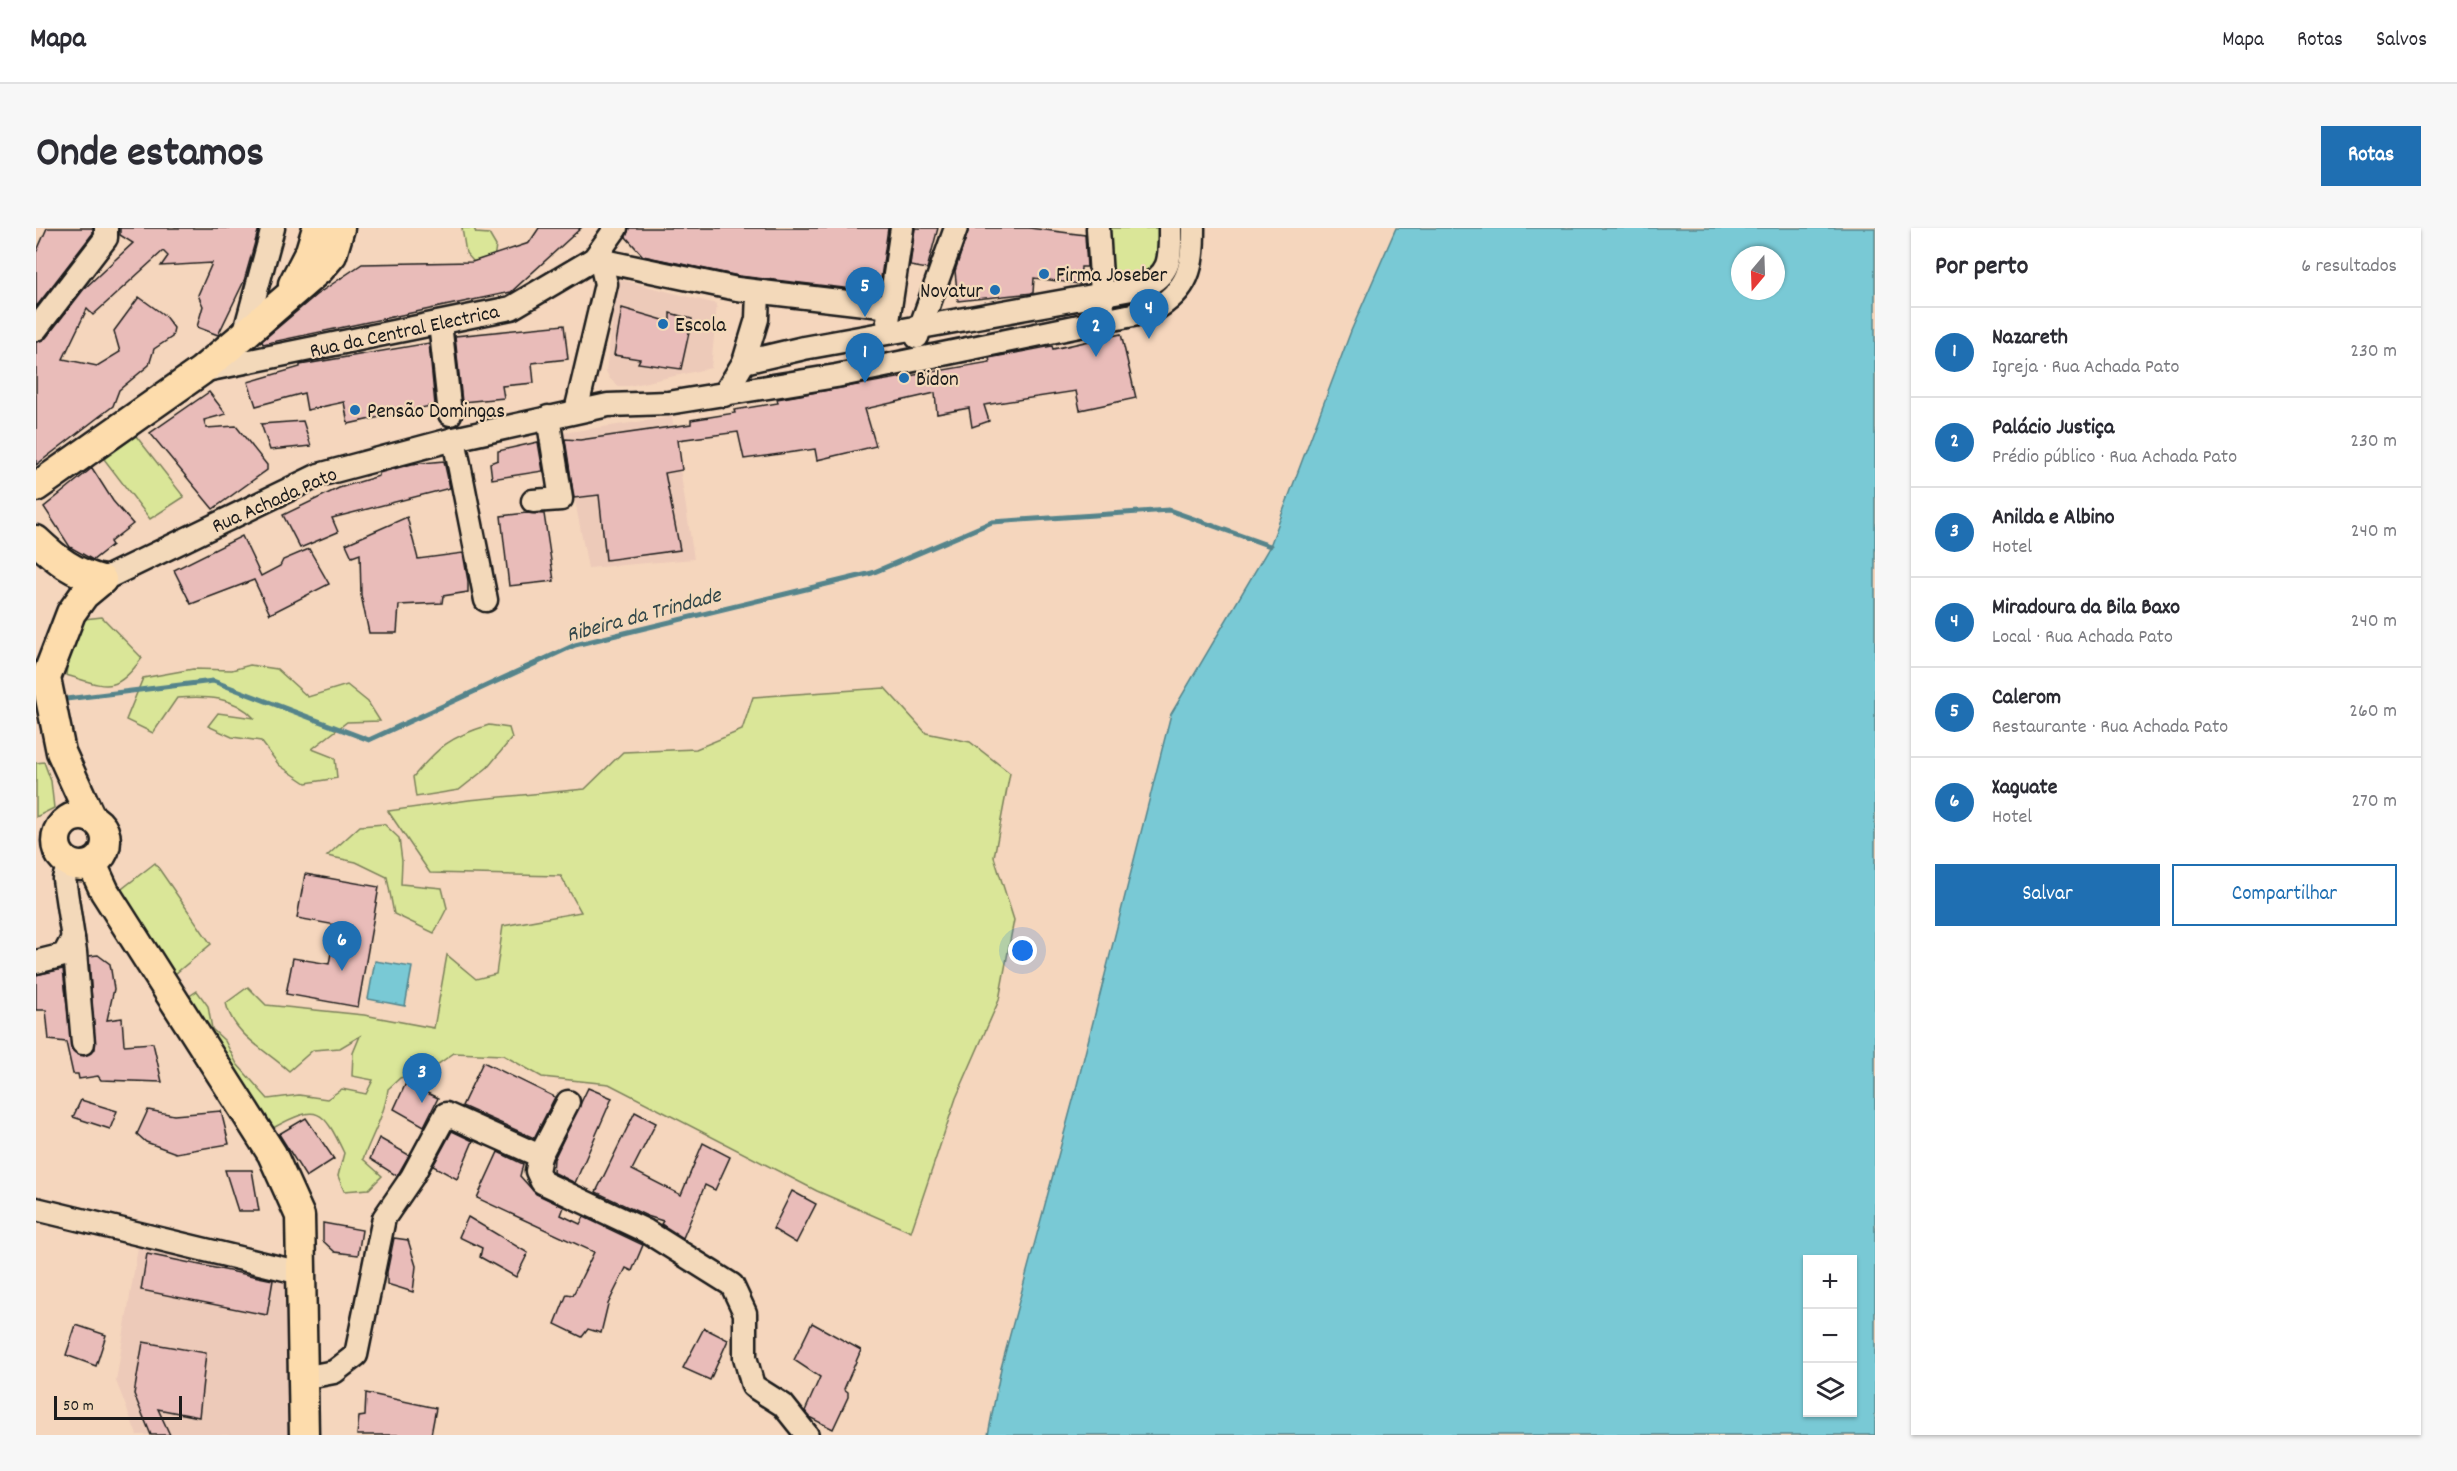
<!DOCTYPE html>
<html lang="pt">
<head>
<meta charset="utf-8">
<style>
	body { margin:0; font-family:Dekko,sans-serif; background:#f7f7f7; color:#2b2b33 }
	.controls { position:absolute; right:18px; bottom:18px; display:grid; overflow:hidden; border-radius:0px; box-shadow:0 2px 4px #0004 }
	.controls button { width:54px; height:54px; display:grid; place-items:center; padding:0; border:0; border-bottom:2px solid #e1e1e2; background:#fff; color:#2b2b33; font:30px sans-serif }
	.compass { position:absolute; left:1695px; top:18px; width:54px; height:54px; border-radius:50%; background:#fff; box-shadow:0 2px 4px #0004; rotate:199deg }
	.scale { position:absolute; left:18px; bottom:15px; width:128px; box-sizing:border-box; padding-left:6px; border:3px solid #1c1c1c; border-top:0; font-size:16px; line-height:21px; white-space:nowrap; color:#1c1c1c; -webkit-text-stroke:4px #f3d9ba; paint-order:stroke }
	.you { position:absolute; left:987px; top:723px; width:21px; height:21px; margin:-15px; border:4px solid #fff; border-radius:50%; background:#1a73e8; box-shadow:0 0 0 9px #1a73e833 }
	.badge { display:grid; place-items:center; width:39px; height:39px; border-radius:50%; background:#1f6fb2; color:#fff; font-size:20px; font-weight:700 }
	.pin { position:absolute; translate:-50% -50px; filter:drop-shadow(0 2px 3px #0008) }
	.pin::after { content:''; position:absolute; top:32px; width:21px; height:18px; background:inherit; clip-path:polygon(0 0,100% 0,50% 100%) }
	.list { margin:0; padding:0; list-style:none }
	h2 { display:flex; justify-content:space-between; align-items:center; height:78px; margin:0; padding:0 24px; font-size:26px }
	h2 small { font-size:20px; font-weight:400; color:#7c7c81 }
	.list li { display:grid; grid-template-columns:39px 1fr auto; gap:18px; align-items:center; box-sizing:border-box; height:90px; padding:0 24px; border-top:2px solid #e1e1e2 }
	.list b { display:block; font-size:22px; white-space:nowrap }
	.list p { margin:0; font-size:20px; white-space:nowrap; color:#7c7c81 }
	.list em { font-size:20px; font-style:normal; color:#7c7c81 }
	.actions { display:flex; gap:12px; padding:18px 24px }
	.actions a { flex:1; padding:14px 0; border:2px solid #1f6fb2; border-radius:0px; text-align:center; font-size:21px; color:#1f6fb2 }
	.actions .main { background:#1f6fb2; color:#fff }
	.icon { flex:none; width:33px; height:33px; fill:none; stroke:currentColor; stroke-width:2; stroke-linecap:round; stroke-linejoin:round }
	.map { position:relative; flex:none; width:1839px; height:1207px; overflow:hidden; border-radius:0px }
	header { display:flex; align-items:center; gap:36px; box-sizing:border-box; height:84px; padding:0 30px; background:#fff; border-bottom:2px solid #e1e1e2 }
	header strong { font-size:28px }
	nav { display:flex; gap:33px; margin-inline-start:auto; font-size:21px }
	.intro { display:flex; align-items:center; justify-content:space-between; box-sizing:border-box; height:144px; padding:0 36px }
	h1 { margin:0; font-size:42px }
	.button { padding:15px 27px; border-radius:0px; background:#1f6fb2; color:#fff; font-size:21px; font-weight:700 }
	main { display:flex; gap:36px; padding:0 36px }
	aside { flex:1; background:#fff; border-radius:0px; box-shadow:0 2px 4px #0004 }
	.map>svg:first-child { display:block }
	.built { fill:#edcab9 }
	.green { fill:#dae698; stroke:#7b815a; stroke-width:1.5 }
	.water { fill:#79c9d5; stroke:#54848b; stroke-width:1.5; fill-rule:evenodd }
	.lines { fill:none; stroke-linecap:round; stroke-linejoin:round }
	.stream { stroke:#54848b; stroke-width:5 }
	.building { fill:#e9bcb9; stroke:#1c1c1c; stroke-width:1.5 }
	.minor-casing { stroke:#1c1c1c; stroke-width:27 }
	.major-casing { stroke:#1c1c1c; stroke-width:33 }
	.minor { stroke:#f3d9ba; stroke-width:22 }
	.major { stroke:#fddcac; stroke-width:28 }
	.poi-dot { fill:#1f6fb2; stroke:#f3d9ba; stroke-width:2 }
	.labels { text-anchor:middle; stroke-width:4.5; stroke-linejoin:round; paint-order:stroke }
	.poi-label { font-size:21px; fill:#1c1c1c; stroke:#f3d9ba; text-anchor:start }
	.street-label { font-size:21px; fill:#1c1c1c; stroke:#f3d9ba }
	.water-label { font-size:22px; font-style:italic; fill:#33474a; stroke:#f3d9ba }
</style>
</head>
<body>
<header>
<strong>Mapa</strong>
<nav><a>Mapa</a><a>Rotas</a><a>Salvos</a></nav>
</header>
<div class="intro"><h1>Onde estamos</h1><a class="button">Rotas</a></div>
<main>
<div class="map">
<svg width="1839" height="1207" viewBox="0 0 1839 1207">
	<rect width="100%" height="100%" fill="#f5d6bd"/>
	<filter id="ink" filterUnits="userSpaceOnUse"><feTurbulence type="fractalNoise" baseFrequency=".0167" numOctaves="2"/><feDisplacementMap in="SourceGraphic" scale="12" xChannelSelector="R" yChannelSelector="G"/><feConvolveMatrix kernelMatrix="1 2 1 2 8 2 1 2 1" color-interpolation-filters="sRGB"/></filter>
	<g filter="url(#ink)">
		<g class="built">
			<polygon points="582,51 681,76 675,140 593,158 582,158 574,151 570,143"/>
			<polygon points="636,189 658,331 552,340 526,205"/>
			<polygon points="106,995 265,1045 268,1207 101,1207 80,1153"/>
		</g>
		<g class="green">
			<polygon points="426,0 438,0 440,5 453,6 460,18 457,36 443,40 430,25"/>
			<polygon points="1072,0 1140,0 1141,30 1080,67"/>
			<polygon points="100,208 148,269 114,291 68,231"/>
			<path d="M66,389L106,430C79,467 71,459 30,447L33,423L48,391Z"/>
			<path d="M214,437L241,441L272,469L311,457L332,474L344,493L311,494L276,521L299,530L301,550L270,555L243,537L225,513L196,509L172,498L182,485L218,490C198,468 170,468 141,470L117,505L90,492L107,450L157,441L196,442Z"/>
			<path d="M849,460L890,505L934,514L974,545L958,629L978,692L963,772L920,870L875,1004L781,963L573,856L506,849L467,827L418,825L395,841L364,850L352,861C349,886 336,907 327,931L346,948L333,961L308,963L302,948L308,925C287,881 282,875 237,900L223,885L149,771L161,763L172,778L176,801L189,813L201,836L232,871L263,867L291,871L306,861L330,866L337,852L316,848L317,825L324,808L304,820L277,822L253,843C230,822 197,807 190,775L212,759L230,777L328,787L398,800L411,727L440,751L460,746L467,698L545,684L525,648L394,645L352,583L433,572L549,561L587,524L660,521L706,502L717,469Z"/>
			<path d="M453,497L473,500L476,510L452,539L423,562L380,569L377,549C403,518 414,509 453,497Z"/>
			<polygon points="8,534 15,553 18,580 0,589 0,535"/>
			<polygon points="348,596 363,610 366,633 365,656 406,660 411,680 398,705 358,686 351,649 320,634 291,628 324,598"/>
			<polygon points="119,635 175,716 134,750 82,664"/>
		</g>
		<g class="water">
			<path d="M1360,0H1839V1207H952L965,1140L1039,865L1135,486L1234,318L1315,103ZM1704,27H1740V63H1704ZM1772,1032H1816V1184H1772Z"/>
			<polygon points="339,733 376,739 369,778 332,771"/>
		</g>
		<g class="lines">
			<polyline class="stream" points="22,472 177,453 333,512 539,417 836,345 956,294 1133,282 1234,318"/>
		</g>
		<g class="building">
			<polygon points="11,0 57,0 57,5 0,79 0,25"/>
			<polygon points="84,0 223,0 208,53 182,107 161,99 167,78 162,67 176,35 125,38 132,28 127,23 57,87 51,81 27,131 61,138 84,124 78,103 103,69 128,87 138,100 136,109 118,121 113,137 83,162 77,178 0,237 0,114 10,110 48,61 97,15 84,7"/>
			<polygon points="503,0 545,0 475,64 227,116 226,113 280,67 326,36 436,34 493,15"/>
			<polygon points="593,0 852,0 843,64 703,48 607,28 590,9"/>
			<polygon points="879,0 902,0 891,41 874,38"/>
			<polygon points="933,0 993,0 1049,7 1051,39 1045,39 1044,56 998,50 997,65 922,73 919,43"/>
			<polygon points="586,80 634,94 634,85 656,91 645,141 602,135 604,131 578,127"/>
			<polygon points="528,97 532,131 496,135 498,155 466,158 468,170 426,174 419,108"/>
			<polygon points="1085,106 1100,170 1044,182 1040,163 948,177 953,193 936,199 933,180 901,186 899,165 829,181 840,218 781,232 779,221 708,231 702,204 642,212 646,242 629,245 644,322 570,332 563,267 538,270 529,211 544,212 655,196 655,192 699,185 698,182 742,175 741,171 954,134 953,130 1016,118 1017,121"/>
			<polygon points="393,115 399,177 312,196 308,174 271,182 268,165 220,178 212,154 264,139 264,137"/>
			<polygon points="173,164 190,186 168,192 170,200 200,198 231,237 231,242 177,281 114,205"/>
			<polygon points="267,193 275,218 234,222 225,196"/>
			<polygon points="502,214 507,243 456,251 454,235 462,232 462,223"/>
			<polygon points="408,233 414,260 296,290 302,304 264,320 247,287 303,260 343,248 343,245 376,236"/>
			<polygon points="56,240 77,273 97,296 74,314 76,317 57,332 34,319 8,279"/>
			<polygon points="490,285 508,286 518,353 473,358 465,288"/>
			<polygon points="371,289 382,331 427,325 432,353 432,364 407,368 406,375 363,377 361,405 333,405 325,367 324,326 316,329 310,316"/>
			<polygon points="206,308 225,348 244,338 247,332 273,321 293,356 234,386 218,352 155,376 138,342"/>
			<polygon points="269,646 343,659 322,779 250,766 257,730 293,736 300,697 261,690"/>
			<polygon points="62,727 74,736 78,761 71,792 86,790 88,817 117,815 126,854 65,852 62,848 43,851 42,846 37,846 30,814 13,812 10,782 0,782 0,747 27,741 36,822 48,828 59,821 53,728"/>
			<polygon points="447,834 519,869 498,910 426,878"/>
			<polygon points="370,855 402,870 388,898 358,881"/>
			<polygon points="552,860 576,870 539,955 517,944 518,931"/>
			<polygon points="45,872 81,883 74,901 37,889"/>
			<polygon points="112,882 138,887 185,883 193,916 140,925 110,914 101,906"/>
			<polygon points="599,884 620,895 596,942 645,967 667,915 694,929 679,962 669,957 647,1010 625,996 627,993 611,988 560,964"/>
			<polygon points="270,890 298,931 270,949 243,906"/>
			<polygon points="416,903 437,913 421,951 397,938"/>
			<polygon points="343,910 373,927 361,948 334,931"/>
			<polygon points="462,924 487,936 484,948 500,966 528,979 525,987 544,996 548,989 607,1017 596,1043 590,1040 572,1076 565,1105 552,1101 546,1109 519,1096 531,1066 537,1067 558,1024 441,970"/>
			<polygon points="189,942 216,942 223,983 202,983"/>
			<polygon points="756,963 780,976 760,1015 737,1001"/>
			<polygon points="432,989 492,1025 480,1049 444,1029 446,1020 423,1009"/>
			<polygon points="287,995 326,1002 322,1027 299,1024 287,1013"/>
			<polygon points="358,1010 372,1012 380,1038 377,1064 351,1056 351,1044"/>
			<polygon points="111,1026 237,1052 231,1087 105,1062"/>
			<polygon points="776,1095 825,1122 808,1161 812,1164 812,1169 797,1201 775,1190 769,1183 784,1149 758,1132"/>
			<polygon points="40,1097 70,1107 60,1138 30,1127"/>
			<polygon points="668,1100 692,1112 674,1152 647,1140"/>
			<polygon points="107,1114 170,1125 163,1189 122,1181 134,1207 115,1207 98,1166"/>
			<polygon points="330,1165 400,1180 395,1207 321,1207 323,1189 329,1188"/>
		</g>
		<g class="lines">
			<g class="minor-casing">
				<g id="minor">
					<polyline points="1062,0 1067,82"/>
					<polyline points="558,31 701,61 854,79"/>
					<polyline points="852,93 866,0"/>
					<polyline points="404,95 414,186"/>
					<polyline points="0,101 70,10 70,0"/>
					<polyline points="208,107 237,0"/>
					<polyline points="881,109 920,0"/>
					<polyline points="708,134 721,91 722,64"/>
					<polyline points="165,143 475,80 558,31 580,0"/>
					<path d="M688,167L708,134L768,120L1107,59C1136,45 1134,30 1134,0"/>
					<polyline points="540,183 570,56 566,39 558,31"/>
					<polyline points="418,211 450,372"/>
					<polyline points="497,273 525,271 512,189"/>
					<path d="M66,352L283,247L418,211L572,177L632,175L800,148L1116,83C1153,62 1157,40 1157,0"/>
					<polyline points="33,635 28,651 39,724 47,815"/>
					<polyline points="0,734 28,727 37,710"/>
					<polyline points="504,928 532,874"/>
					<polyline points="0,981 265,1045"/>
					<polyline points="267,1150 298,1144 320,1127 348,990 376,949 410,886 504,928 501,943 506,954 610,1003 696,1057 709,1085 709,1129 717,1158 747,1177 771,1207"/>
				</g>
			</g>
			<g class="major-casing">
				<g id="major">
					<polyline points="257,56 274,23 281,0"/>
					<polyline points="0,259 165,143 208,107 284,41 296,27 304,0"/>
					<path d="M0,312C21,332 37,345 66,352"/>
					<circle cx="45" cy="613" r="25"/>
					<polyline points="55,590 25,524 10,450 35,385 48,367 66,352"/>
					<polyline points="56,636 69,664 236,926 264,988 268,1207"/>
				</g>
			</g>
			<use href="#minor" class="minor"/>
			<use href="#major" class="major"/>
		</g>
	</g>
	<g class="poi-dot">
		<circle cx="1008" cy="46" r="6"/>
		<circle cx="959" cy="62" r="6"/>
		<circle cx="627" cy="96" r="6"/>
		<circle cx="868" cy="150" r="6"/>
		<circle cx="319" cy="182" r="6"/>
	</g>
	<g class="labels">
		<g class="poi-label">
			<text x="1020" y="53">Firma Joseber</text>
			<text x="947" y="69" text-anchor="end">Novatur</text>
			<text x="639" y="103">Escola</text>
			<text x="880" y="157">Bidon</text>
			<text x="331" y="189">Pensão Domingas</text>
		</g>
		<g class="street-label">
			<text transform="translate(368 102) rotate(-12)" y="7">Rua da Central Electrica</text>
			<text transform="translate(238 271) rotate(-24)" y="7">Rua Achada Pato</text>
		</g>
		<g class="water-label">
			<text transform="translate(607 385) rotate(-15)" y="8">Ribeira da Trindade</text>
		</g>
	</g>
</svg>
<div class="controls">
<button>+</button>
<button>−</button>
<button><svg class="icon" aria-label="layers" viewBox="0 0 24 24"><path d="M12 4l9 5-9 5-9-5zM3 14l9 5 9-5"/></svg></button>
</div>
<svg class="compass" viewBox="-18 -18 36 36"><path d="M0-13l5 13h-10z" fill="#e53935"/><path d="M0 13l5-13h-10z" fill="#7c7c81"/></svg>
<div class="scale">50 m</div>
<div class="you"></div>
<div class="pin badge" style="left:829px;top:155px">1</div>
<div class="pin badge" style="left:1060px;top:129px">2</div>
<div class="pin badge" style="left:386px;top:875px">3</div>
<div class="pin badge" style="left:1113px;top:111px">4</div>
<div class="pin badge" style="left:829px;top:89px">5</div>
<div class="pin badge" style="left:306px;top:743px">6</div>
</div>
<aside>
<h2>Por perto<small>6 resultados</small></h2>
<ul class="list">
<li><span class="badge">1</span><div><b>Nazareth</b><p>Igreja · Rua Achada Pato</p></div><em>230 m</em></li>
<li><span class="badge">2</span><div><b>Palácio Justiça</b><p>Prédio público · Rua Achada Pato</p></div><em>230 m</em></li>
<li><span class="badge">3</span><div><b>Anilda e Albino</b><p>Hotel</p></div><em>240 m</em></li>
<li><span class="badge">4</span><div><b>Miradoura da Bila Baxo</b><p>Local · Rua Achada Pato</p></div><em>240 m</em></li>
<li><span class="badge">5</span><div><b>Calerom</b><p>Restaurante · Rua Achada Pato</p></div><em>260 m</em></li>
<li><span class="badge">6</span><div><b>Xaguate</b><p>Hotel</p></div><em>270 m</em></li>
</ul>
<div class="actions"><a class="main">Salvar</a><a>Compartilhar</a></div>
</aside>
</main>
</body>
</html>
